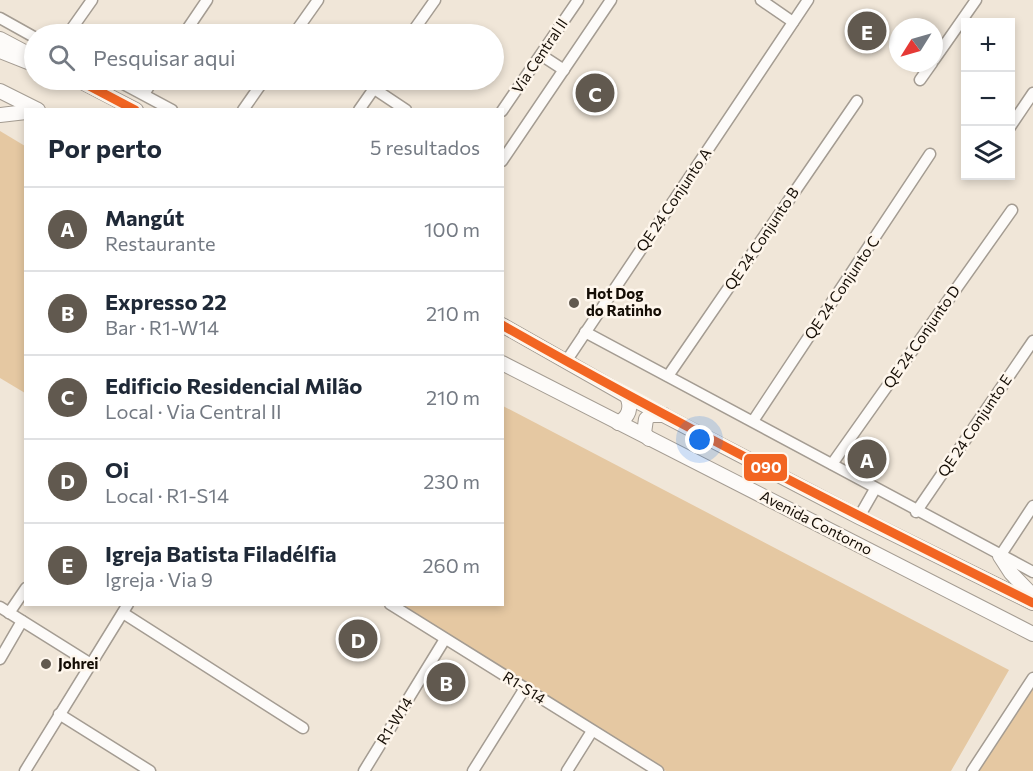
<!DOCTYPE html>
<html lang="pt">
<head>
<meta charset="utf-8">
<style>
	body { margin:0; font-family:Commissioner,sans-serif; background:#f2f2f3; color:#1f2937 }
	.controls { position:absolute; right:18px; top:18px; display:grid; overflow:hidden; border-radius:0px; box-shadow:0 3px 9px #0003 }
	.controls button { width:54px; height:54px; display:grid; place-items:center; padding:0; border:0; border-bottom:2px solid #e0e1e3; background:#fff; color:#1f2937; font:30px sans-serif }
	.compass { position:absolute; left:889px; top:18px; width:54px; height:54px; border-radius:50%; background:#fff; box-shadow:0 3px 9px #0003; rotate:233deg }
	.you { position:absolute; left:700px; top:440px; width:21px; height:21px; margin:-15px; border:4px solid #fff; border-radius:50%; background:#1a73e8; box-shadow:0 0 0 9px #1a73e833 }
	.badge { display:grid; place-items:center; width:39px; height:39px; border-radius:50%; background:#61594f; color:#fff; font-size:20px; font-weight:700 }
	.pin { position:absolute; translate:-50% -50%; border:3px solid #fff; box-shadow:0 2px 6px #0006 }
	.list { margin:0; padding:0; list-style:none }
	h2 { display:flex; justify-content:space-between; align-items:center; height:78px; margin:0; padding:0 24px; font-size:26px }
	h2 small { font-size:20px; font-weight:400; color:#747a83 }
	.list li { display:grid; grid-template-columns:39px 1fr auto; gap:18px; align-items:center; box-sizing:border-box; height:84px; padding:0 24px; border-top:2px solid #e0e1e3 }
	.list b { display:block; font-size:22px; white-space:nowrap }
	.list p { margin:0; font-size:20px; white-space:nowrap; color:#747a83 }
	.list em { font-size:20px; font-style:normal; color:#747a83 }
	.icon { flex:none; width:33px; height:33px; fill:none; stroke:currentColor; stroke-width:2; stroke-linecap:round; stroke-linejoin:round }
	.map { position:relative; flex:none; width:1033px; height:771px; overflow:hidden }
	.search { position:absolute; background:#fff; box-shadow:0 3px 9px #0003; left:24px; top:24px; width:480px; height:66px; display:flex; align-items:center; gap:15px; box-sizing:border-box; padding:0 21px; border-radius:33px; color:#747a83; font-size:22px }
	.panel { position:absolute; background:#fff; box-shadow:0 3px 9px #0003; left:24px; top:108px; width:480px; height:498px; border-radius:0px }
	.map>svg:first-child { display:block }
	.green { fill:#e5c8a2 }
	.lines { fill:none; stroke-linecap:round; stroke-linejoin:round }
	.minor-casing { stroke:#a49c92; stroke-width:13 }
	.major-casing { stroke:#a49c92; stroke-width:16 }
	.minor { stroke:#fdfbf9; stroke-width:10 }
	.major { stroke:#fdfbf9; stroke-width:14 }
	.bus-1-casing { stroke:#fef6ec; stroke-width:14 }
	.bus-1 { stroke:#f26522; stroke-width:9 }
	.poi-dot { fill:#61594f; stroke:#fef6ec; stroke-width:2 }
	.labels { text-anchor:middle; stroke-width:5; stroke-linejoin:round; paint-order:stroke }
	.street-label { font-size:15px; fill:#140d05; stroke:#fef6ec }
	.poi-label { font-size:15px; font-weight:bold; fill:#140d05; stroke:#fef6ec; text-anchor:start }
	.line-badge { stroke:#fef6ec; stroke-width:2 }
	.badge-label { font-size:16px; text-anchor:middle; font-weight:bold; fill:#fff }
</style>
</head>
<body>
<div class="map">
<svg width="1033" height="771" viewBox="0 0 1033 771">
	<rect width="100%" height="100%" fill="#f0e6d8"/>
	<g class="green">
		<polygon points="0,131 25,146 25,393 0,378"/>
		<polygon points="503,406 1009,670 951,771 666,771 402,605 502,604"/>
		<polygon points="1033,684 1033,771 979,771"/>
	</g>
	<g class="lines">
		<g class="minor-casing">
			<g id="minor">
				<polyline points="761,0 793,22"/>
				<polyline points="0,18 34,37"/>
				<polyline points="68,34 92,0"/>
				<polyline points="184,34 207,0"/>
				<polyline points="294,34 318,0"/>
				<polyline points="411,34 435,0"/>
				<polyline points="541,55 564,70"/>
				<polyline points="934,60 976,0"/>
				<polyline points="116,80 172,110"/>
				<polyline points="920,80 932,63"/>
				<polyline points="373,88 406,110"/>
				<polyline points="144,94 153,80"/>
				<polyline points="243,110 264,80"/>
				<polyline points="359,110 380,80"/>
				<polyline points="502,111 578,0"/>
				<polyline points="1010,127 1033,93"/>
				<polyline points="502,161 611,0"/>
				<polyline points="585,332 1033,572"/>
				<polyline points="567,360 808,0"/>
				<polyline points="668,376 857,101"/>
				<polyline points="753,421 930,154"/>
				<polyline points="832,464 1012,210"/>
				<polyline points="916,512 1033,341"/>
				<polyline points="859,517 875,489"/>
				<polyline points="1000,556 1033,506"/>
				<polyline points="390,604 658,771"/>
				<polyline points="0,607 91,664"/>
				<polyline points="9,613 26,588"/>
				<polyline points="123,613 303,728"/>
				<polyline points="0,659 22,621"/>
				<polyline points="59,714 150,771"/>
				<polyline points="25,771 128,604"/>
				<polyline points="364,771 445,639"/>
				<polyline points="473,771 525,688"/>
				<polyline points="567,771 592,731"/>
				<polyline points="972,771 1033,678"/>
			</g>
		</g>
		<g class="major-casing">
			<g id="major">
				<polyline points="0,39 34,57"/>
				<polyline points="0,51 33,64"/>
				<polyline points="78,80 136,110"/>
				<polyline points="0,91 38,110"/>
				<polyline points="0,115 26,112"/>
				<polyline points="502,325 627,396 859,517 1033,603"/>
				<polyline points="502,363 1033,634"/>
				<path d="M618,423C629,417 632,408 627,396"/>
				<polyline points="649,439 644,433 646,419 651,415 664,415"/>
				<polyline points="1000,556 1011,573 1033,596"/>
			</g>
		</g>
		<use href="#minor" class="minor"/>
		<use href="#major" class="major"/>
		<g class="bus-1-casing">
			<g id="bus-1">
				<polyline points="78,80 135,110"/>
				<path d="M502,325C676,424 854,514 1033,603"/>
			</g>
		</g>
		<use href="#bus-1" class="bus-1"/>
	</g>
	<g class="poi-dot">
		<circle cx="574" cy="303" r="6"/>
		<circle cx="46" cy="664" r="6"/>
	</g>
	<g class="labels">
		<g class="street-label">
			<text transform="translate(540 56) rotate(-56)" y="5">Via Central II</text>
			<text transform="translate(674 200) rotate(-56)" y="5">QE 24 Conjunto A</text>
			<text transform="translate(762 239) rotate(-56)" y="5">QE 24 Conjunto B</text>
			<text transform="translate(842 288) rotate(-56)" y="5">QE 24 Conjunto C</text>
			<text transform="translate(922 337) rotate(-55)" y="5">QE 24 Conjunto D</text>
			<text transform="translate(975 426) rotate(-56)" y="5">QE 24 Conjunto E</text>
			<text transform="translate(816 523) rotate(27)" y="5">Avenida Contorno</text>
			<text transform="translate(524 688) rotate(32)" y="5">R1-S14</text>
			<text transform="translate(395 721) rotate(-58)" y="5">R1-W14</text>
		</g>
		<g class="poi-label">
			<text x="586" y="299">Hot Dog<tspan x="586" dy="17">do Ratinho</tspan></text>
			<text x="58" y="669">Johrei</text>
		</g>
	</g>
	<rect class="line-badge" x="743" y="453" width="45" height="29" rx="6" fill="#f26522"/>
	<g class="badge-label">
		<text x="766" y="473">090</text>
	</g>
</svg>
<div class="controls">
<button>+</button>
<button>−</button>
<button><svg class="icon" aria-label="layers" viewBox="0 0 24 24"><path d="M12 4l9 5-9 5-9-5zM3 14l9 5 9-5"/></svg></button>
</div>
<svg class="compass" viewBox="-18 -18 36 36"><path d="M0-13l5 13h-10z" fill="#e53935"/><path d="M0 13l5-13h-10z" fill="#747a83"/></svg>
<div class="you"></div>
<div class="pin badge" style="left:867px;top:459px">A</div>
<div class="pin badge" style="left:446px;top:682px">B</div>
<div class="pin badge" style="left:595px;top:93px">C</div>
<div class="pin badge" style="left:358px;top:639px">D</div>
<div class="pin badge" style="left:867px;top:31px">E</div>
<div class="search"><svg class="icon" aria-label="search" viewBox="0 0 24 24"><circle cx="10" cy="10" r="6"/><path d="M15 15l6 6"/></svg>Pesquisar aqui</div>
<section class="panel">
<h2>Por perto<small>5 resultados</small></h2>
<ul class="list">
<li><span class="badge">A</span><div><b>Mangút</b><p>Restaurante</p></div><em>100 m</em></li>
<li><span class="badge">B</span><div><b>Expresso 22</b><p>Bar · R1-W14</p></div><em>210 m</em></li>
<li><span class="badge">C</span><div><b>Edificio Residencial Milão</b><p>Local · Via Central II</p></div><em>210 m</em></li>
<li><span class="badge">D</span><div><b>Oi</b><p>Local · R1-S14</p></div><em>230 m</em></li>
<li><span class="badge">E</span><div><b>Igreja Batista Filadélfia</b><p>Igreja · Via 9</p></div><em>260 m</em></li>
</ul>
</section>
</div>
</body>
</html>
